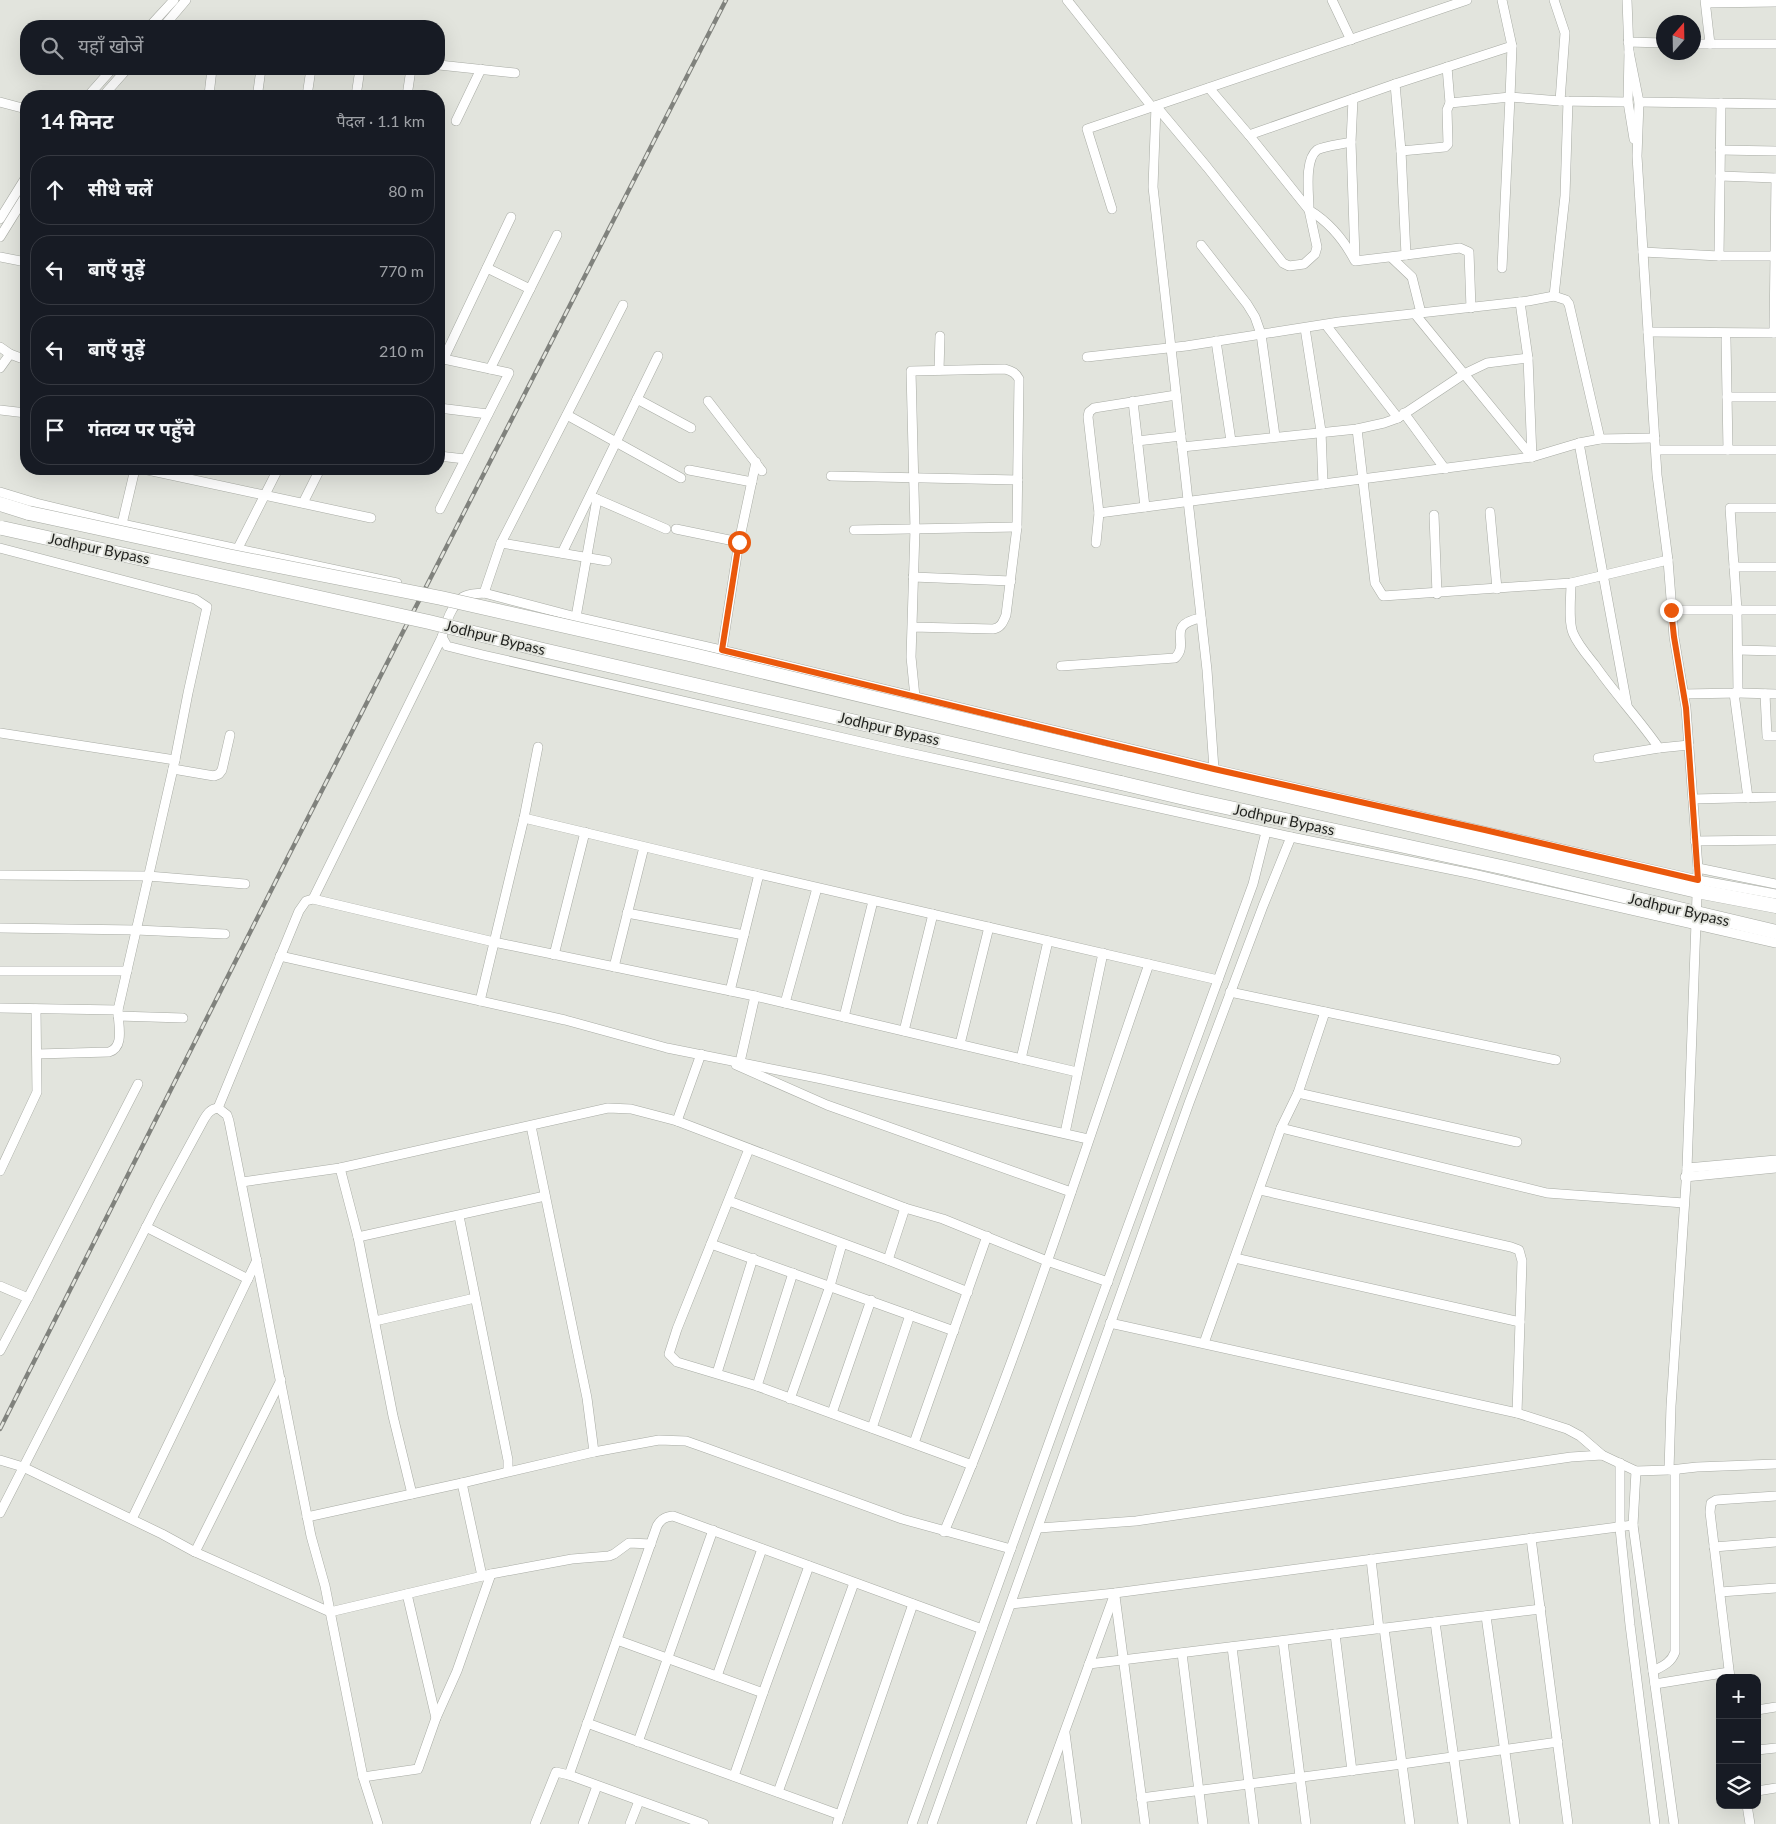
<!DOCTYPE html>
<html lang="hi">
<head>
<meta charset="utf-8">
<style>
	body { margin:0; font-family:Lato,"Noto Sans Devanagari",sans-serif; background:#20242c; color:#f1f3f6 }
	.controls { position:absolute; right:15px; bottom:15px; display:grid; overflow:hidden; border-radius:10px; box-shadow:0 5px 20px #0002 }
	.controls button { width:45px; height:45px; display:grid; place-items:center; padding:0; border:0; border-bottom:1px solid #363941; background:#171b24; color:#f1f3f6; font:25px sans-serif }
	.compass { position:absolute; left:1656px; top:15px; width:45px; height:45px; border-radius:50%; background:#171b24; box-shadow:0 5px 20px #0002; rotate:20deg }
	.stop { position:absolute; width:15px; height:15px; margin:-11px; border:4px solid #ea580c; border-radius:50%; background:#fff }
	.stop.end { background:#ea580c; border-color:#fff; box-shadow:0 1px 5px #0008 }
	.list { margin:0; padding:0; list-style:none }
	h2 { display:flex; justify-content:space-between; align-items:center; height:65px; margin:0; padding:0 20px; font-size:21px }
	h2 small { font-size:16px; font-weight:400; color:#9ea1a6 }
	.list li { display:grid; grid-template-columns:32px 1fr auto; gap:15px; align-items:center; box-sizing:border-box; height:70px; margin:0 10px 10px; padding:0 10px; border:1px solid #363941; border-radius:20px }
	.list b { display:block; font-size:19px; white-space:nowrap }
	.list em { font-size:16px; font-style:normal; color:#9ea1a6 }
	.icon { flex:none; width:28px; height:28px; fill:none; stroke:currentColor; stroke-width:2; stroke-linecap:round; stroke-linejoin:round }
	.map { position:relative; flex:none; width:1776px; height:1824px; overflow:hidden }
	.search { position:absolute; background:#171b24; box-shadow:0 5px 20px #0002; left:20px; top:20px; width:425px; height:55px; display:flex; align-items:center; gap:12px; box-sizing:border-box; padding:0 18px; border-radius:20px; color:#9ea1a6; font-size:19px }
	.panel { position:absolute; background:#171b24; box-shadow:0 5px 20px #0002; left:20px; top:90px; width:425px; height:385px; border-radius:20px }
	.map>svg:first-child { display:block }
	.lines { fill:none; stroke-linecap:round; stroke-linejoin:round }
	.minor-casing { stroke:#a8aba4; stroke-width:10 }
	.highway-casing { stroke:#a8aba4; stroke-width:15 }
	.minor { stroke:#fff; stroke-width:9 }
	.highway { stroke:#fff; stroke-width:14 }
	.rail-casing { stroke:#80827d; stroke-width:4.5 }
	.rail { stroke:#e2e4dd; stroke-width:2.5; stroke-dasharray:8; stroke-linecap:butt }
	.highway-bridge-casing { stroke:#a8aba4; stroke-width:15; stroke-linecap:butt }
	.highway-bridge { stroke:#fff; stroke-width:14 }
	.route { stroke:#ea580c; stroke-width:6 }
	.labels { text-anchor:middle; stroke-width:4; stroke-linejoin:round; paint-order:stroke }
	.street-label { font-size:15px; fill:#1f201d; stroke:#e2e4dd }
</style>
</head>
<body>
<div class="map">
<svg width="1776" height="1824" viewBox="0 0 1776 1824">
	<rect width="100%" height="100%" fill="#e2e4dd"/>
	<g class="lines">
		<g class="minor-casing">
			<g id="minor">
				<polyline points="1067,0 1152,107"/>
				<polyline points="1332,0 1351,40"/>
				<polyline points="1502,0 1512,46 1510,97 1560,101"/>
				<polyline points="1554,0 1565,33 1560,101 1628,102"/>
				<polyline points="1627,0 1629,52 1628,102 1634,139"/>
				<polyline points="1706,3 1776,2"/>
				<polyline points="150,26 174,0"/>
				<polyline points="164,26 186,0"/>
				<polyline points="1628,42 1664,43"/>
				<polyline points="1694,44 1710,44 1705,0"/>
				<polyline points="1710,44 1776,44"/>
				<polyline points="439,65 515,73"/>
				<polyline points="1447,67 1450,103"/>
				<polyline points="1395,84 1401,151 1445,147 1448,144 1447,110 1450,103 1510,97 1502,268"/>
				<polyline points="1209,88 1249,135 1395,84 1512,46"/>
				<polyline points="258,91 261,69"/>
				<polyline points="209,95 212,69"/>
				<polyline points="88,96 112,69"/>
				<polyline points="103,96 127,69"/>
				<polyline points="307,96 311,69"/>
				<polyline points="356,96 360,69"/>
				<polyline points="407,96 411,69"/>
				<polyline points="1353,99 1351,142 1355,258"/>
				<polyline points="1568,101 1565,196 1554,296 1566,300 1569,304 1600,439 1655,438"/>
				<polyline points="0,102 26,109"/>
				<polyline points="1639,102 1776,104"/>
				<polyline points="1156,106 1153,187 1207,670 1214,769"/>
				<polyline points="1156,106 1207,167 1283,263 1289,266 1304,264 1315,254 1317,247 1309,210 1249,135"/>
				<polyline points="456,121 481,69"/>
				<path d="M1351,142C1343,144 1323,146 1317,150C1304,160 1309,194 1309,210C1329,222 1344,240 1355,261L1406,255L1401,151"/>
				<polyline points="1720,150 1776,151"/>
				<polyline points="1720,176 1776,178"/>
				<polyline points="1112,209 1087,129 1467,0"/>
				<polyline points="0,219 26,177"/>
				<polyline points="0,237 26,195"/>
				<polyline points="1201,245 1247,304 1255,317 1261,334 1275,436"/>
				<polyline points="1643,252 1719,256 1776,256"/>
				<polyline points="1406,255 1460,248 1469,252 1471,308"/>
				<polyline points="1719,256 1721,103"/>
				<polyline points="0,257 26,262"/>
				<polyline points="1392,258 1412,277 1421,313"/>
				<polyline points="487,268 530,289"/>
				<polyline points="1520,302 1528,358 1532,457 1579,443 1600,439"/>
				<polyline points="1415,314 1532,457"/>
				<polyline points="1326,325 1398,418"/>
				<polyline points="1648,332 1776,333"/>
				<polyline points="1774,333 1776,178"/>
				<polyline points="1726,339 1728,450"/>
				<polyline points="1216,341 1231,441"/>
				<polyline points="0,347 10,354 26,360"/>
				<polyline points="1087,357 1186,346 1339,322 1528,301 1554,296"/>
				<polyline points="439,358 509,373 440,509"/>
				<polyline points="444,358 511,217"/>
				<polyline points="0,368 10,354"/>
				<polyline points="490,369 557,235"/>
				<polyline points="939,370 940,336"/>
				<polyline points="1727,397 1776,397"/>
				<polyline points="637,399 691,428"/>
				<polyline points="708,401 762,471"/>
				<polyline points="1133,401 1145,507"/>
				<polyline points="439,408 488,414"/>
				<polyline points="0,410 26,413"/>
				<polyline points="1404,413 1445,469"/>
				<polyline points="567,415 681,478"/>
				<polyline points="1357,429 1375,583 1383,596 1571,583 1668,560"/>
				<polyline points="1137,441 1181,436"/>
				<polyline points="1579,443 1627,705"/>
				<polyline points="1182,447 1357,429 1384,423 1398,418 1464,374 1487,363 1528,358"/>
				<polyline points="1656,450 1776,450"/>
				<polyline points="439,456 465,459"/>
				<polyline points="143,469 371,518"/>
				<polyline points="689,470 752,482"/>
				<polyline points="831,476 1018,480"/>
				<polyline points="1323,484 1532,457"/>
				<polyline points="0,492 36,503 122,524 397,583"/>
				<polyline points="592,497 666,529"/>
				<polyline points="303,503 320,469"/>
				<polyline points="1490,512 1497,589"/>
				<polyline points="1099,513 1323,484 1321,431 1305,328"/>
				<polyline points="1434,515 1437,594"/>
				<polyline points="122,524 135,469"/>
				<polyline points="676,529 739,542"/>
				<polyline points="854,530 1017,527"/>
				<polyline points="501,543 607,561"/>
				<polyline points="1096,543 1099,513 1088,417 1089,412 1094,408 1176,395"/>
				<polyline points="0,548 195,599 207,607 188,693 175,760 118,1010 0,1008"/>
				<polyline points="238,548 278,469"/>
				<polyline points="562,553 658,356"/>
				<polyline points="1734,567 1776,567"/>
				<polyline points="913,577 1011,581"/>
				<path d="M1571,583C1571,597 1568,621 1573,633C1578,645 1587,655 1595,665C1615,694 1639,719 1659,748L1689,745"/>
				<polyline points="484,593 501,543 623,305"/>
				<polyline points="1671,610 1776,610"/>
				<polyline points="576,617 597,499"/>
				<path d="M912,627L993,629C1001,628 1003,622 1006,615L1017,527L1019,379C1016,373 1012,371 1005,369L911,371L915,529L911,657L915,697"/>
				<polyline points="722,650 739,542 756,462"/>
				<polyline points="1738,650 1776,651"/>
				<path d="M1061,666L1175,658C1191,643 1164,625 1201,618"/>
				<polyline points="1734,693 1748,798"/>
				<polyline points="1738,693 1776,694"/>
				<polyline points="1684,694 1738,693 1737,610 1730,508 1776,508"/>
				<polyline points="1765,694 1767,736 1776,736"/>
				<polyline points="0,733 175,760"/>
				<polyline points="1598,758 1659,748"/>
				<polyline points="173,769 214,776 219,774 222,770 230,735"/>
				<polyline points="1693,799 1776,797"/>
				<polyline points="524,818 759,874 1218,980"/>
				<polyline points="1695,841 1776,840"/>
				<polyline points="1698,868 1776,884"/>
				<polyline points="0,875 148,876 245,884"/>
				<path d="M1776,894L1698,880L1214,769L722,650L576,617L484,593C477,594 469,593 463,597C452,604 445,624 442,637L447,646L483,655L896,750L1291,837L1473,874L1776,943"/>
				<polyline points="313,899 442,637"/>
				<polyline points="627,913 744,935"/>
				<polyline points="0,928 136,930 225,934"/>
				<polyline points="554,955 585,832"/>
				<polyline points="280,956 565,1020 667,1048 822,1079 1088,1139"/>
				<polyline points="614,967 644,847"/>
				<polyline points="0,971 127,971"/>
				<polyline points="730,991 759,874"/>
				<polyline points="1230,992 1556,1060"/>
				<polyline points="480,1001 524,818 538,747"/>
				<polyline points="785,1003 817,888"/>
				<polyline points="118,1016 183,1018"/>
				<polyline points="844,1017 873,901"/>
				<polyline points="904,1031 933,914"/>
				<polyline points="960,1044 989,927"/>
				<path d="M37,1054L109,1052C125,1047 118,1025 118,1010"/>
				<polyline points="1021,1059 1048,941"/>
				<polyline points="740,1062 755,996"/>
				<polyline points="736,1065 827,1105 1071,1192"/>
				<polyline points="1298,1093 1517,1142"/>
				<polyline points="218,1108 299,911 306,901 313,899 494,942 755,996 1077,1072"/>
				<polyline points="677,1121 701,1054"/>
				<polyline points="531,1126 587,1398 594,1452"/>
				<polyline points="1281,1128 1547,1193 1684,1203"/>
				<polyline points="1065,1133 1103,953"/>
				<polyline points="749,1149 677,1329 669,1354 677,1362 757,1386 972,1465"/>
				<polyline points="340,1168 358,1237 393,1416 412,1494"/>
				<polyline points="1687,1168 1776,1160"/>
				<polyline points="0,1171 37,1092 36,1009"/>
				<polyline points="1685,1177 1776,1168"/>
				<polyline points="242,1182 340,1168 608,1108 631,1109 677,1121 905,1208 943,1219 1047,1261 1108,1282"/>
				<polyline points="1260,1190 1511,1247 1519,1250 1522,1261 1517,1413"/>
				<polyline points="729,1201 888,1260 968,1292"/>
				<polyline points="459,1216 508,1460 508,1471"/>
				<polyline points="146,1227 248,1279"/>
				<polyline points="358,1237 545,1196"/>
				<polyline points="711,1244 954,1331"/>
				<polyline points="1235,1258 1520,1322"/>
				<polyline points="888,1260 905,1208"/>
				<polyline points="0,1286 28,1298 0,1351"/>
				<polyline points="28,1298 138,1084"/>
				<polyline points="375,1321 475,1298"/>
				<polyline points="1110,1323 1517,1413 1567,1429 1580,1436 1602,1455"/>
				<polyline points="1204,1343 1281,1128 1298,1093 1325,1012"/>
				<polyline points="717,1373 753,1258"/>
				<polyline points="757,1386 793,1273"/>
				<polyline points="790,1399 830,1286 842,1244"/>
				<polyline points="832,1413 871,1300"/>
				<polyline points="872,1428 910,1315"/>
				<polyline points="914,1443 987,1236"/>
				<polyline points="0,1460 23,1467 162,1534 195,1552 330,1612 491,1574 457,1671 436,1718 418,1769 363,1777"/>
				<polyline points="1620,1463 1620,1528 1630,1625 1655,1824"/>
				<polyline points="1670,1470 1697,1467 1776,1464"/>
				<polyline points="1636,1471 1633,1525 1674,1824"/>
				<polyline points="462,1483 482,1576"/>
				<path d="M0,1513L159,1202L203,1121C207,1114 210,1109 218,1108L227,1115L229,1121L311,1536L325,1586L363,1777L378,1824"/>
				<polyline points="307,1517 462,1483 594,1452 659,1440 686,1441 706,1448 902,1519 1011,1549"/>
				<polyline points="132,1519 257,1260"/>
				<polyline points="1039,1528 1136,1521 1571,1457 1602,1455 1636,1471 1669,1470 1671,1406 1687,1168 1698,868 1686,708 1674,637 1668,560 1657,475 1637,156 1639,102 1629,52"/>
				<path d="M944,1532C1023,1347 1083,1154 1149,964"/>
				<polyline points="1531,1538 1568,1824"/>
				<polyline points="1714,1547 1776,1542"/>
				<polyline points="195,1552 281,1380"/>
				<polyline points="1371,1559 1379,1629"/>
				<polyline points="491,1574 572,1559 609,1556 614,1554 629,1543 651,1544"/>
				<polyline points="1720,1592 1776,1588"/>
				<polyline points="407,1594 436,1718"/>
				<polyline points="1115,1596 1145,1824"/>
				<polyline points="1011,1604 1115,1593 1633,1525"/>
				<polyline points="1486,1616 1515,1824"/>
				<polyline points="1435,1622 1463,1824"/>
				<polyline points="1384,1628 1410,1824"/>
				<polyline points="1335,1634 1352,1771"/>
				<polyline points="617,1640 763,1693 734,1776"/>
				<polyline points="1283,1641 1306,1824"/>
				<polyline points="1232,1647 1254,1824"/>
				<polyline points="1182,1653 1203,1824"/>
				<polyline points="1089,1664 1541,1609"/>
				<path d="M1653,1671C1663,1666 1671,1663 1675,1652V1470"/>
				<polyline points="717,1676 762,1549"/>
				<polyline points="1730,1678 1710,1512 1711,1503 1716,1500 1776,1496"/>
				<polyline points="1655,1684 1729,1672"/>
				<polyline points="763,1693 809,1566"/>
				<polyline points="1757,1710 1776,1707"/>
				<polyline points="587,1723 840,1815"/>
				<polyline points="1065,1733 1077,1824"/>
				<polyline points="638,1742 713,1530"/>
				<polyline points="1757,1750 1776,1748"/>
				<path d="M569,1775L657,1526C661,1519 665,1517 673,1516L982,1629"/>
				<polyline points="1757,1791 1776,1788"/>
				<polyline points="778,1792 854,1583"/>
				<polyline points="1141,1798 1402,1764 1558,1742"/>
				<polyline points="1747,1805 1750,1824"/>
				<polyline points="535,1824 556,1772 569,1775 704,1824"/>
				<polyline points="583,1824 597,1786"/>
				<polyline points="630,1824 639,1801"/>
				<polyline points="837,1824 913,1604"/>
				<polyline points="912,1824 1064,1401 1218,980 1253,884 1266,832"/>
				<polyline points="932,1824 1189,1103 1263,906 1291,837"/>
				<polyline points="1031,1824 1115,1593"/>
			</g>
		</g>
		<g class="highway-casing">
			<g id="highway">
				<polyline points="0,504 29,513"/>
				<polyline points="1129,759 1697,891 1776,906"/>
				<polyline points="1121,783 1193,800 1506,868 1776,932"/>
			</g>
		</g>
		<use href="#minor" class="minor"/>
		<use href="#highway" class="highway"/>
		<g class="rail-casing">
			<polyline id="rail" points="0,1429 291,851 726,0"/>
		</g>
		<use href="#rail" class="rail"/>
		<g class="highway-bridge-casing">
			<g id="highway-bridge">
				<polyline points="29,513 228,556 441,598 689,654 1129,759"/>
				<polyline points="2,528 429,622 543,650 1121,783"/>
			</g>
		</g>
		<use href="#highway-bridge" class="highway-bridge"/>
	</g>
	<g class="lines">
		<polyline class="route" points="739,542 722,650 1214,769 1485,830 1698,880 1686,708 1674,637 1671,610"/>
	</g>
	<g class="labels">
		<g class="street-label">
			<text transform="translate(99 549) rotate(12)" y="5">Jodhpur Bypass</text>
			<text transform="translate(495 638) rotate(14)" y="5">Jodhpur Bypass</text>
			<text transform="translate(889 729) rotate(13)" y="5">Jodhpur Bypass</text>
			<text transform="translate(1284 820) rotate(12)" y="5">Jodhpur Bypass</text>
			<text transform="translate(1679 910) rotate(13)" y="5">Jodhpur Bypass</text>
		</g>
	</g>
</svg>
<div class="controls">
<button>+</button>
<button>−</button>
<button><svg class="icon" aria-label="layers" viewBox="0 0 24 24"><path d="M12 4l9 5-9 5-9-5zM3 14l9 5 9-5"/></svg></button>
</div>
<svg class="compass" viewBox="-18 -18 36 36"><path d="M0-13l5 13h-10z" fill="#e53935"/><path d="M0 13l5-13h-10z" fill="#9ea1a6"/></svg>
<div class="stop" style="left:739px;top:542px"></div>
<div class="stop end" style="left:1671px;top:610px"></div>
<div class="search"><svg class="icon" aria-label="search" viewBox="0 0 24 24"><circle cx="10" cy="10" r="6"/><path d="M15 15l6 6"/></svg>यहाँ खोजें</div>
<section class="panel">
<h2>14 मिनट<small>पैदल · 1.1 km</small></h2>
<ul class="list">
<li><svg class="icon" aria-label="ahead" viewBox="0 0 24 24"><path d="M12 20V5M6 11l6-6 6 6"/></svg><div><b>सीधे चलें</b></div><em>80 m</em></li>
<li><svg class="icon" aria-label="left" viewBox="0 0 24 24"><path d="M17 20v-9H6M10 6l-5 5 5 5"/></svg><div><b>बाएँ मुड़ें</b></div><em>770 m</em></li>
<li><svg class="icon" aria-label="left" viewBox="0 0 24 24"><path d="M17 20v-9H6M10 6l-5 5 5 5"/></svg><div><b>बाएँ मुड़ें</b></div><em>210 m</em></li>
<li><svg class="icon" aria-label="arrive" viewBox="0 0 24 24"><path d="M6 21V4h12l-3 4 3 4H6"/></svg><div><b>गंतव्य पर पहुँचे</b></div></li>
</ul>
</section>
</div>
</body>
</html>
